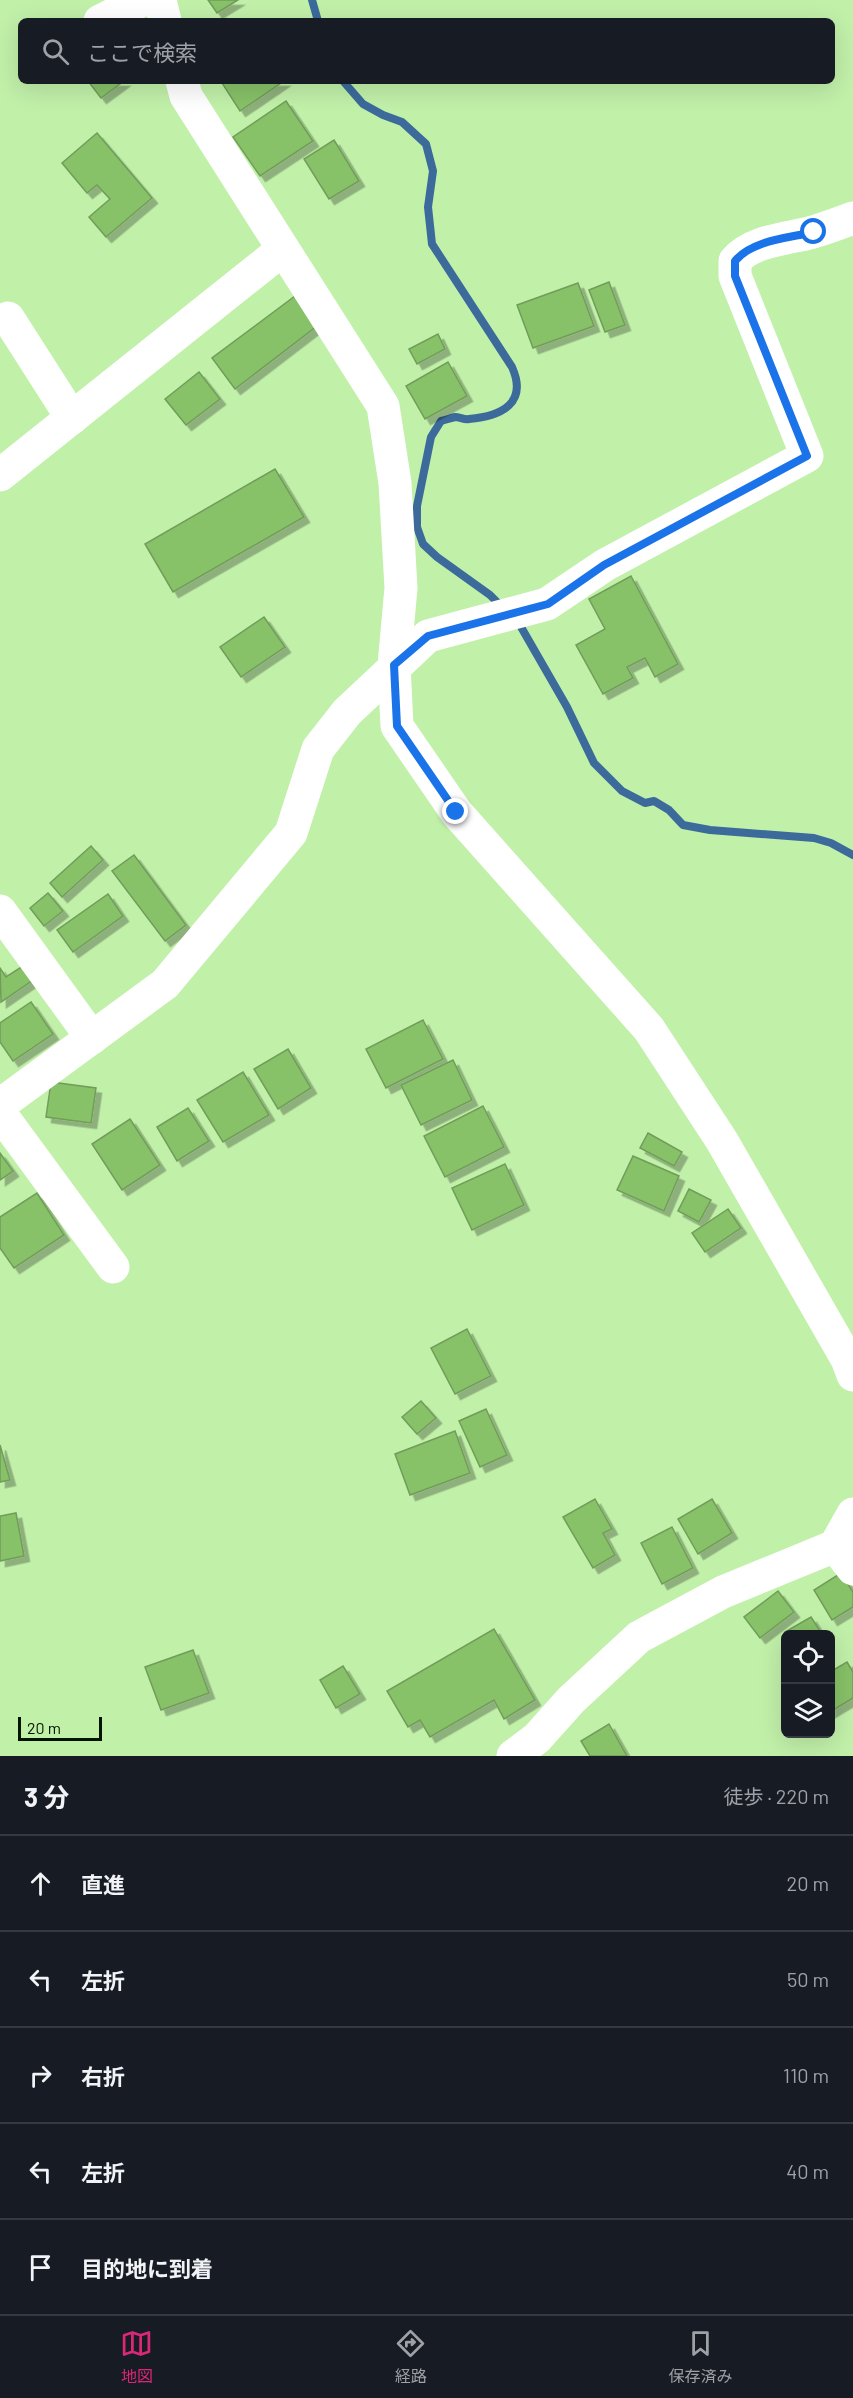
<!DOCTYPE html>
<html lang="ja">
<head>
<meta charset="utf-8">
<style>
	body { margin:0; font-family:Barlow,"Noto Sans JP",sans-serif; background:#242831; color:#f1f3f6 }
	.controls { position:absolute; right:18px; bottom:18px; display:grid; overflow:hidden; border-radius:9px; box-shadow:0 6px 24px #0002 }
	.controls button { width:54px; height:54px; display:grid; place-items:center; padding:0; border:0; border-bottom:2px solid #363941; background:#171b24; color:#f1f3f6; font:30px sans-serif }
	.scale { position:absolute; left:18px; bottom:15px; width:84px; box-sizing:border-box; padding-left:6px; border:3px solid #041400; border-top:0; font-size:16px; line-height:21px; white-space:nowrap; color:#041400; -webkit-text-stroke:4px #c1f0a9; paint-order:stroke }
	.stop { position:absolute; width:18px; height:18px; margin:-14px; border:4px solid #1a73e8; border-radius:50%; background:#fff }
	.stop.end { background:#1a73e8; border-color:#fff; box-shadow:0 2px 6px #0008 }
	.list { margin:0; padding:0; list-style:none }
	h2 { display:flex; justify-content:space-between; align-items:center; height:78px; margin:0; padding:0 24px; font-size:26px }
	h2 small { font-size:20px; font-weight:400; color:#9ea1a6 }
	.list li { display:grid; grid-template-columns:39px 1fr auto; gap:18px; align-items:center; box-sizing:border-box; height:96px; padding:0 24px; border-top:2px solid #363941 }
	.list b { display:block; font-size:22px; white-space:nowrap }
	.list em { font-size:20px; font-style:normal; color:#9ea1a6 }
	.icon { flex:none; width:33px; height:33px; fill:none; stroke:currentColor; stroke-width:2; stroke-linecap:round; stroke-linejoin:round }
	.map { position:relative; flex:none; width:853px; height:1756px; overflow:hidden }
	.search { position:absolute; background:#171b24; box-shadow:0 6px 24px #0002; left:18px; right:18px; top:18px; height:66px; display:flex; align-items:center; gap:15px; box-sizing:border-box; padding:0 21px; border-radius:9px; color:#9ea1a6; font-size:22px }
	.sheet { height:558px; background:#171b24 }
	nav { display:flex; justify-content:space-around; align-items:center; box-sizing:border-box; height:84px; border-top:2px solid #363941; background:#171b24; font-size:16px; color:#9ea1a6 }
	nav a { display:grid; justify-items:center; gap:3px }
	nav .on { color:#db2777 }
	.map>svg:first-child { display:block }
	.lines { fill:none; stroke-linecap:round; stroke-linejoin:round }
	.stream { stroke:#3b6a9b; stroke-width:8 }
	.building { fill:#87c167; stroke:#719d5a; stroke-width:1.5; filter:url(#shadow) }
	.minor { stroke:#fff; stroke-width:33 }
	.route { stroke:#1a73e8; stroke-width:8 }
</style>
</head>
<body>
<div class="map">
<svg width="853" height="1756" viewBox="0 0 853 1756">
	<defs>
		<filter id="shadow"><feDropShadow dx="5.5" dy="5.5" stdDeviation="0" flood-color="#0004"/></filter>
	</defs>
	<rect width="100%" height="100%" fill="#c1f0a9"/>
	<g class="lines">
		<g class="stream">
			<polyline points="312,0 318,21"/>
			<path d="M343,81L363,104L383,115L402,122L426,144L433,171L428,207L432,244L512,367C528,403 502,416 469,419C464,420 460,417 455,417C451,418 445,420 441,421L431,437L417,506V527L423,544L437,557L490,595L503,608"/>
			<polyline points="517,620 567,707 594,763 622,791 645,803 654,801 669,810 683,825 710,830 814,838 831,843 853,855"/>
		</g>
	</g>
	<g class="building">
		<polygon points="208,0 238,0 217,13"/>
		<polygon points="88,81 124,81 101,98"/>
		<polygon points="225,81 284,81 240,111 222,83"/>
		<polygon points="286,101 313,141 260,176 233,137"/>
		<polygon points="97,133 152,198 106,237 89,217 110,199 97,185 87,193 62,163"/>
		<polygon points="334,140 359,181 329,199 304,159"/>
		<polygon points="609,282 625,325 605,332 589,290"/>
		<polygon points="578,283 594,326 533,348 517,305"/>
		<polygon points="295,296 317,326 235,389 212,358"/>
		<polygon points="438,334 445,349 417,364 409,349"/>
		<polygon points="448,362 467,396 425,419 406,386"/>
		<polygon points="199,372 220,399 186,425 165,399"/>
		<polygon points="275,469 304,517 173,592 145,544"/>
		<polygon points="631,576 678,664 655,677 645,658 627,667 633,678 603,694 576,645 605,629 589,599"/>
		<polygon points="264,617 285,647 241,677 220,647"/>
		<polygon points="91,846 103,860 62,897 50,883"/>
		<polygon points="134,855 186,925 165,941 112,871"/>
		<polygon points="48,893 63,911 44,926 30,908"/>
		<polygon points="108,894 123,916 73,952 57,930"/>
		<polygon points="26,964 36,978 1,1002 0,968 6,977"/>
		<polygon points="31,1002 53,1034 13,1061 0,1042 0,1023"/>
		<polygon points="423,1020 443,1059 386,1088 366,1049"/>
		<polygon points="288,1049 311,1088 278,1109 254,1069"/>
		<polygon points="453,1060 472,1100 421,1125 401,1085"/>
		<polygon points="243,1072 269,1115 223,1142 197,1100"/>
		<polygon points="51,1082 96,1088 91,1123 46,1117"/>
		<polygon points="483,1106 504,1147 445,1177 424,1136"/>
		<polygon points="188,1108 209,1141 177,1161 157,1127"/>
		<polygon points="130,1119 160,1165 122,1190 92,1144"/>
		<polygon points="648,1133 682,1152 674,1166 640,1148"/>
		<polygon points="0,1153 13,1171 0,1180"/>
		<polygon points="633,1156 679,1176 664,1211 617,1190"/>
		<polygon points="505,1164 524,1205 472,1230 452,1188"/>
		<polygon points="689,1189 711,1200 699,1222 678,1211"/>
		<polygon points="37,1193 64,1235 14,1268 0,1248 0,1217"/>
		<polygon points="728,1209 741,1228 705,1252 692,1233"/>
		<polygon points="467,1329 491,1376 455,1394 431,1348"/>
		<polygon points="421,1401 436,1418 417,1434 402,1417"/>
		<polygon points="486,1409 507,1455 480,1467 459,1421"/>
		<polygon points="455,1431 470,1473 410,1495 395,1454"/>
		<polygon points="0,1445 10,1480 0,1482"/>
		<polygon points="595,1499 612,1529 603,1533 615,1555 593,1568 563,1517"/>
		<polygon points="712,1499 732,1533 698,1554 678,1519"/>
		<polygon points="16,1513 24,1556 0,1561 0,1516"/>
		<polygon points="672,1527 693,1568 662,1584 641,1543"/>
		<polygon points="841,1573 853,1592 853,1607 832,1620 814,1590"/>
		<polygon points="778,1591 794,1612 760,1638 744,1617"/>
		<polygon points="811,1617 822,1634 787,1634 785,1632"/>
		<polygon points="494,1629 535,1700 504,1719 494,1700 430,1737 420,1720 408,1727 387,1691"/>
		<polygon points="193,1650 209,1693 161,1710 145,1667"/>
		<polygon points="847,1662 853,1672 853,1698 830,1712 830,1672"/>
		<polygon points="343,1666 360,1694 336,1708 320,1680"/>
		<polygon points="609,1724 627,1756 590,1756 581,1741"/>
	</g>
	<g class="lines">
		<g class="minor">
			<polyline points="160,0 165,21"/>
			<polyline points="100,21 143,0"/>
			<polyline points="182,81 186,96 383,406 395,483 401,588 394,665 397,726 456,812 649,1029 722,1141 847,1359 853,1375"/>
			<polyline points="8,318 72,418"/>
			<polyline points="0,475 282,250"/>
			<polyline points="0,911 92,1038"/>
			<path d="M0,1105L165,984L291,833L318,749L347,712L428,636L547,604L605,565L807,456L735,276V261C752,240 788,239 813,232C826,228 840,223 853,218"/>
			<polyline points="0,1113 113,1267"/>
			<polyline points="835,1546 853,1569"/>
			<polyline points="513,1756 537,1738 571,1700 639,1637 723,1592 835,1546 853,1514"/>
		</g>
	</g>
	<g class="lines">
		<path class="route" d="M456,812L397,726L394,665L428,636L548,604L604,565L807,456L735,276V261C752,240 789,238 814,232"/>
	</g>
</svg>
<div class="controls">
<button><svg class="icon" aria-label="locate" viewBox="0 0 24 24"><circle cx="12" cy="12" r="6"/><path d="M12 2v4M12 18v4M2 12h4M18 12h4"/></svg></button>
<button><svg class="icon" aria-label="layers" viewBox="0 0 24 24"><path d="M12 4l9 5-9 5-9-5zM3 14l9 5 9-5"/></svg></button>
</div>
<div class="scale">20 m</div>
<div class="stop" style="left:814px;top:232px"></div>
<div class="stop end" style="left:456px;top:812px"></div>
<div class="search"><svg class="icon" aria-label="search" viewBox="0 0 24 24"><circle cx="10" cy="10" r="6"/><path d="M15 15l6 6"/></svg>ここで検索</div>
</div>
<section class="sheet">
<h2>3 分<small>徒歩 · 220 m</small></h2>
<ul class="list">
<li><svg class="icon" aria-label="ahead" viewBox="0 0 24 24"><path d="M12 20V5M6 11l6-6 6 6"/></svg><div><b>直進</b></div><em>20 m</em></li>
<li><svg class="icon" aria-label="left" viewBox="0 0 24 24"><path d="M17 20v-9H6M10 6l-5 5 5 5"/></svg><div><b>左折</b></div><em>50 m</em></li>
<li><svg class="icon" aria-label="right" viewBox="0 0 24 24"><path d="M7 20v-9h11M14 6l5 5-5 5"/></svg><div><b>右折</b></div><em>110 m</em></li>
<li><svg class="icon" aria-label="left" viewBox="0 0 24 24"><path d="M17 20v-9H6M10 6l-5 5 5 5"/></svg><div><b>左折</b></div><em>40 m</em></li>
<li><svg class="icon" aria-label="arrive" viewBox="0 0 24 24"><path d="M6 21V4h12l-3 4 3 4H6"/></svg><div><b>目的地に到着</b></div></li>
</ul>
</section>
<nav>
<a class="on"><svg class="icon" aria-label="map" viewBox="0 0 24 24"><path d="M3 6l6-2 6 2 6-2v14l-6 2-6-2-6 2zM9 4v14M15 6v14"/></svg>地図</a>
<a><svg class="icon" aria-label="directions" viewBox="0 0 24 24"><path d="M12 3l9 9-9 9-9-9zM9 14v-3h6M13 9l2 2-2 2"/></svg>経路</a>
<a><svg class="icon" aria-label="saved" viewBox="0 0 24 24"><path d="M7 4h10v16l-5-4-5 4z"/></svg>保存済み</a>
</nav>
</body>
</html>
